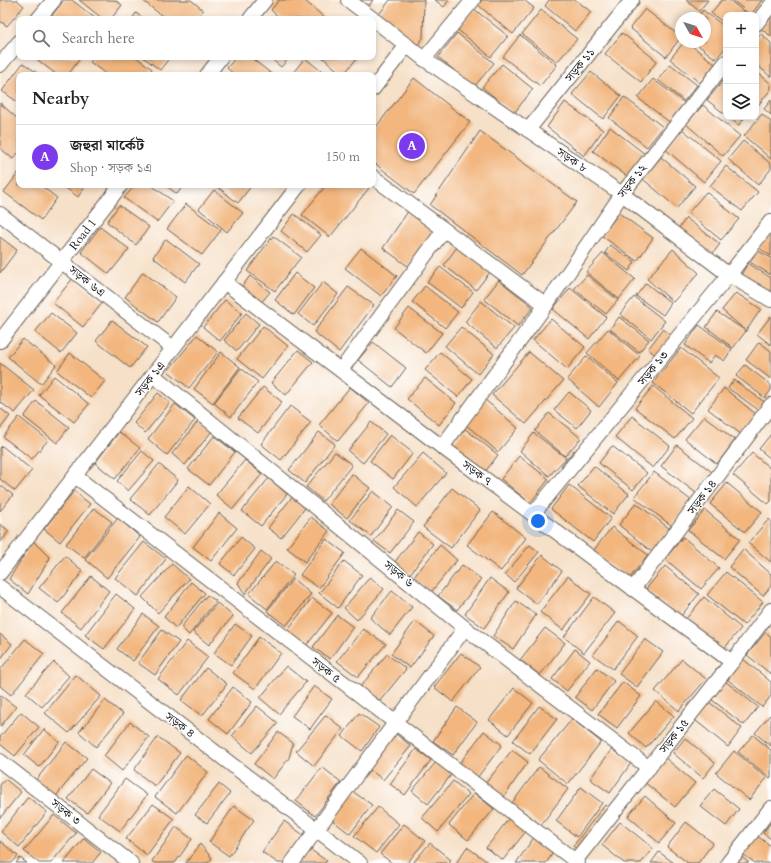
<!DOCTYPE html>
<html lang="en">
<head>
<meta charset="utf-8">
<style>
	body { margin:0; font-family:Cardo,"Noto Serif Bengali",serif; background:#f6f6f6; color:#222 }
	.controls { position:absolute; right:12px; top:12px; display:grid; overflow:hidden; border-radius:8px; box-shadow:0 2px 6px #0003 }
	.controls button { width:36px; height:36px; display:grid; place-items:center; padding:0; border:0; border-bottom:1px solid #e0e0e0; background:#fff; color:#222; font:20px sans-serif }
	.compass { position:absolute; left:675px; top:12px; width:36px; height:36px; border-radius:50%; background:#fff; box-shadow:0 2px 6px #0003; rotate:129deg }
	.you { position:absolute; left:538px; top:521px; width:14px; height:14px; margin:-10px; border:3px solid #fff; border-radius:50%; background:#1a73e8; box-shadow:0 0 0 6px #1a73e833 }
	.badge { display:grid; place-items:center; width:26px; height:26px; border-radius:50%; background:#7c3aed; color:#fff; font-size:13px; font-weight:700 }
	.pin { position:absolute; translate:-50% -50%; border:2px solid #fff; box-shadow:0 1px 4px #0006 }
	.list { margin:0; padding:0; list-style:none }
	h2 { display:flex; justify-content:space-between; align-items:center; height:52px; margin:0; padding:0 16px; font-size:17px }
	h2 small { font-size:13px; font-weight:400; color:#767676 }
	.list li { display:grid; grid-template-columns:26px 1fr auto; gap:12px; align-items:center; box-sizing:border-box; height:64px; padding:0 16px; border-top:1px solid #e0e0e0 }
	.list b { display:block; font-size:15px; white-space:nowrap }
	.list p { margin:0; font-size:13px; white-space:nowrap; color:#767676 }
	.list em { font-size:13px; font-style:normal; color:#767676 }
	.icon { flex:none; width:22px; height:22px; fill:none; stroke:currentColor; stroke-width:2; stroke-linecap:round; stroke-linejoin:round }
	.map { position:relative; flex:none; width:771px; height:863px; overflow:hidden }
	.search { position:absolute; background:#fff; box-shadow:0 2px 6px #0003; left:16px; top:16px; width:360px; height:44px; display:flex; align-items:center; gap:10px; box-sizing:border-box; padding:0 14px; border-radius:8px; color:#767676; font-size:15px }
	.panel { position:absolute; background:#fff; box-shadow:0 2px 6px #0003; left:16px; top:72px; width:360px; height:116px; border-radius:8px }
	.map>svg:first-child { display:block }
	.building { fill:#f2b67e }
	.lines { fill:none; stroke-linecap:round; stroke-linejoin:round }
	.street-casing { stroke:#686158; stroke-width:16 }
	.street { stroke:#fff; stroke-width:14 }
	.labels { text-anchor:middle; stroke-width:3; stroke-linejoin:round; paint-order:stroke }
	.street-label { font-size:12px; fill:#1c1c1c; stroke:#fff }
</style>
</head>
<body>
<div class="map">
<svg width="771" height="863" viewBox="0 0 771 863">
	<rect width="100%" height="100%" fill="#fff"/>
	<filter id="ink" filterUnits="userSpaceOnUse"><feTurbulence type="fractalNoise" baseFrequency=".025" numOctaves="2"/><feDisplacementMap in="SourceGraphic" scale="8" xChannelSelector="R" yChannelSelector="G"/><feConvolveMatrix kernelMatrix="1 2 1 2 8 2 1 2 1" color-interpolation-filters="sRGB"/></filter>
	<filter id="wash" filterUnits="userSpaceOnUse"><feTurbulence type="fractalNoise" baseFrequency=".012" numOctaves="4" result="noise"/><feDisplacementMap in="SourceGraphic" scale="16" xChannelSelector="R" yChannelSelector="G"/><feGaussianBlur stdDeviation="0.9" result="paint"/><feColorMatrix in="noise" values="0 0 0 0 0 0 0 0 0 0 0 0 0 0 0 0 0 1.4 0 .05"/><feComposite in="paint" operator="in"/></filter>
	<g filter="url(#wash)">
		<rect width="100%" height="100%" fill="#f6e0c7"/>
		<g id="blocks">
			<g class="building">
				<polygon points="0,0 17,0 24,6 7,26 0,21"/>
				<polygon points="64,0 72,0 96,19 49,19"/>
				<polygon points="79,0 115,0 122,5 111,19 103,19"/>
				<polygon points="142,0 191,0 203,10 196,19 166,19"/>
				<polygon points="279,0 304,0 326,19 281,19 271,10"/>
				<polygon points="360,0 373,0 368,7"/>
				<polygon points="390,0 424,0 423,38 415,48 377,17"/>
				<polygon points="435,0 449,0 444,7"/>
				<polygon points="482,0 524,0 534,8 513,34 478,5"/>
				<polygon points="549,0 576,0 591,12 575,31 545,6"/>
				<polygon points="686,0 708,0 699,11"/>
				<polygon points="722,0 729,0 748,15 726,15 726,25 711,13"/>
				<polygon points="732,0 762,0 751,15"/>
				<polygon points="474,9 508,36 491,57 458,30"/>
				<polygon points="645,9 681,37 666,57 630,28"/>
				<polygon points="541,10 577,39 557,62 522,34"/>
				<polygon points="703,10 726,28 726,47 716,59 694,42 705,42 705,18 697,18"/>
				<polygon points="136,13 144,19 132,19"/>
				<polygon points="771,17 771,36 761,29"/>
				<polygon points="457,33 494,63 474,87 438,57"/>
				<polygon points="622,33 657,61 641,82 605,54"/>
				<polygon points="761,34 771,43 771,77 756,64 756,40"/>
				<polygon points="520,35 557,65 540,86 503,57"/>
				<polygon points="684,42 687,42 715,64 700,83 670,59"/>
				<polygon points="34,57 81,57 68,75 57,75"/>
				<polygon points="94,57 136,57 152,69 148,75 107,75 90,62"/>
				<polygon points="143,57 170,57 160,70"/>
				<polygon points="236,57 250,57 273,75 235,75 227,68"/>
				<polygon points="269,57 290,57 281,67"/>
				<polygon points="322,57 358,57 343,75"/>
				<polygon points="305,58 326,75 291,75"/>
				<polygon points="23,63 40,75 19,75 19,103 2,91"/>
				<polygon points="502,64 533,89 514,113 482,87"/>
				<polygon points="670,64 697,85 684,101 658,80"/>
				<polygon points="756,71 771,84 771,89 756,108"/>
				<polygon points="591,72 621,96 603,119 572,94"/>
				<polygon points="414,78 470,122 414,194 373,162 373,131"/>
				<polygon points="653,79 687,105 672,124 638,98"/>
				<polygon points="723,81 726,84 726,115 707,100"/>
				<polygon points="624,97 663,127 647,147 609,118"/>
				<polygon points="771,100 771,115 764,109"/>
				<polygon points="565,102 603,130 584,156 547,127"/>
				<polygon points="0,103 19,120 19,152 13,159 0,148"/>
				<polygon points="703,105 740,136 723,156 686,124"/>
				<polygon points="762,114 771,122 771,159 744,136"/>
				<polygon points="728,117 745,117 739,125"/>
				<polygon points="610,127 645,154 628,177 593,151"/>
				<polygon points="682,129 721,161 704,182 665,149"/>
				<polygon points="480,131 577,202 522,275 430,205"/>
				<polygon points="743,141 771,164 771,169 758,185 728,159"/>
				<polygon points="661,157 695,186 677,208 643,179"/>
				<polygon points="726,166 758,192 742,211 710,186"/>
				<polygon points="19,172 19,185 40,185 57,198 41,220 4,192"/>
				<polygon points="62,185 86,185 78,197"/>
				<polygon points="135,185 151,185 173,201 157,222 124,198"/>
				<polygon points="165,185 184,185 177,194"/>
				<polygon points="215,185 252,185 238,203"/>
				<polygon points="326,185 365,185 369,188 330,237 302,215"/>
				<polygon points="214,190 243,213 227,232 199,209"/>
				<polygon points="706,192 739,219 721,240 688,213"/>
				<polygon points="186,204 221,230 202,255 167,229"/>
				<polygon points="119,205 149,227 136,245 107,222"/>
				<polygon points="409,210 436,229 409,267 383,248"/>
				<polygon points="619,213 653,238 637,261 602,236"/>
				<polygon points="294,214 321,235 307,252 281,231"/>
				<polygon points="686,218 720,244 710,257 677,231"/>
				<polygon points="100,227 129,249 109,274 81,252"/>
				<polygon points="771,229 771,256 759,248"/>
				<polygon points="273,236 301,257 275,291 247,271"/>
				<polygon points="0,237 17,250 0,273"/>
				<polygon points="166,239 199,264 185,282 153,257"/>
				<polygon points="610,245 635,262 629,271 605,253"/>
				<polygon points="457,247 490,272 476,290 444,265"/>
				<polygon points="361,248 397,276 381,296 345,268"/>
				<polygon points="673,249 699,273 673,302 647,279"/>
				<polygon points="757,250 771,258 771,275 750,262"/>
				<polygon points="603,253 635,279 619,299 586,272"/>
				<polygon points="748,263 771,278 771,294 741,275"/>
				<polygon points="440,267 473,292 461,308 427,282"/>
				<polygon points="143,272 176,297 158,322 125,297"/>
				<polygon points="295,273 314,288 294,315 275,300"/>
				<polygon points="587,275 618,300 606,314 574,289"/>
				<polygon points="250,276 270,292 260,304 240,289"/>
				<polygon points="73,278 103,302 83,327 53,303"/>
				<polygon points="499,280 533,307 518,326 484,299"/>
				<polygon points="323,282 338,294 313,326 298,314"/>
				<polygon points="646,283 671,303 663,315 636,296"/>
				<polygon points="425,286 458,312 445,328 412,302"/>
				<polygon points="348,287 374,305 339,352 314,332"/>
				<polygon points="570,288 606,317 589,339 553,309"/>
				<polygon points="736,293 761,309 746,331 733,348 706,327 717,312 746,331 722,310"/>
				<polygon points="634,297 665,321 651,339 620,314"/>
				<polygon points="225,300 242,313 220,341 203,327"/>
				<polygon points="481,301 514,328 497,348 465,322"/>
				<polygon points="409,308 442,333 426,353 394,328"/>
				<polygon points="51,313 77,333 61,353 35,332"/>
				<polygon points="246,313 259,324 237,351 224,340"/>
				<polygon points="771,316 771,345 757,334"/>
				<polygon points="619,317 649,340 639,352 610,329"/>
				<polygon points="551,319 585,347 567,369 533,340"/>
				<polygon points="112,320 147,347 130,368 96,341"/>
				<polygon points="699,325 732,349 724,361 715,355 709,363 685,345"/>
				<polygon points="263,326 288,346 262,379 237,359"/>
				<polygon points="461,327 494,354 478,374 445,346"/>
				<polygon points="608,329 640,356 619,381 587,353"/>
				<polygon points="663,329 672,336 657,356 648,349"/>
				<polygon points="197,335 218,352 189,388 168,371"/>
				<polygon points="23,339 56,365 41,384 8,357"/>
				<polygon points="373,342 406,368 392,387 358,360"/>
				<polygon points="759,342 771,351 771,379 746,360"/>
				<polygon points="681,348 719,378 691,413 653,383"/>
				<polygon points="298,350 313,362 286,395 271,383"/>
				<polygon points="221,352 240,367 213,403 194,389"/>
				<polygon points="440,352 472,379 458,397 425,370"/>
				<polygon points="529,352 563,381 526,424 492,395"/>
				<polygon points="70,353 105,381 91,398 57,371"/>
				<polygon points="587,356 618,383 599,407 567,379"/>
				<polygon points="0,363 34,390 15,413 0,402"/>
				<polygon points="745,365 771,385 771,390 765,398 736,376"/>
				<polygon points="241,368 258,382 231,417 214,403"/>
				<polygon points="54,376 89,404 74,422 39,395"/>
				<polygon points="425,378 456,403 439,425 407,399"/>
				<polygon points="734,380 766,403 760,411 728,388"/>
				<polygon points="653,386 692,418 675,439 635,408"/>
				<polygon points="263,387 282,402 258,433 238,418"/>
				<polygon points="350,387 369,403 338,441 319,425"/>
				<polygon points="724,388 757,415 742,435 708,409"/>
				<polygon points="569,392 591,410 577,428 554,410"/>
				<polygon points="158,393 170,403 145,433 134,423"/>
				<polygon points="484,399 518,428 498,452 464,423"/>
				<polygon points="36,401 69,427 57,443 24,417"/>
				<polygon points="175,404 195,420 167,455 148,439"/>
				<polygon points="290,406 311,422 281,460 261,444"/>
				<polygon points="0,408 10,416 0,429"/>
				<polygon points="549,413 581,438 565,456 535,431"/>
				<polygon points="632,416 670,446 653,468 615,437"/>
				<polygon points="704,416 735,440 717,464 685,439"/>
				<polygon points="19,417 48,440 32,459 3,437"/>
				<polygon points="199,420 212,431 185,465 172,454"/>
				<polygon points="371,422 386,434 363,463 348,451"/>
				<polygon points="465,429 498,455 485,472 451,447"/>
				<polygon points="119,432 140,448 115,479 95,463"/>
				<polygon points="319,432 335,444 305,483 289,470"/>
				<polygon points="534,433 566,458 549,476 520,451"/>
				<polygon points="771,434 771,459 759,449"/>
				<polygon points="390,435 413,453 393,479 370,461"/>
				<polygon points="214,436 235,452 209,485 188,469"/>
				<polygon points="677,445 712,472 696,493 661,466"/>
				<polygon points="2,446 32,470 15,491 0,479 0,448"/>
				<polygon points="612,446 647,473 633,490 599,463"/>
				<polygon points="574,450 579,455 567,470 561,466"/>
				<polygon points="142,451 154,461 128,491 117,481"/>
				<polygon points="335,452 352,465 323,501 306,487"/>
				<polygon points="423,453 446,473 417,507 394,487"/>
				<polygon points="752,453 771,469 771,501 768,504 733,475"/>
				<polygon points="519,456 549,479 530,503 501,479"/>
				<polygon points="245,460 262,474 233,509 216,495"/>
				<polygon points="159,464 178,480 150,515 130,499"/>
				<polygon points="594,466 629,494 613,514 578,486"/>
				<polygon points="654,472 692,501 672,526 634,497"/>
				<polygon points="352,474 370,488 347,518 329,504"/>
				<polygon points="269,478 287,494 261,526 242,511"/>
				<polygon points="727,483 762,512 745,532 710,504"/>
				<polygon points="0,485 13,495 0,511"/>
				<polygon points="569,485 611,518 593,542 551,509"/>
				<polygon points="189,486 210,504 185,534 164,517"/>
				<polygon points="452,488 480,510 451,548 423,527"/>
				<polygon points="74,491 90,504 60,542 44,529"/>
				<polygon points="373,491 393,507 371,536 350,520"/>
				<polygon points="292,497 305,508 281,538 268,528"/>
				<polygon points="636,503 670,529 652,552 619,525"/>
				<polygon points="94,508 112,522 84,558 66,544"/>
				<polygon points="398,510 414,522 390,553 374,541"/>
				<polygon points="705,510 740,539 724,559 688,530"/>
				<polygon points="493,512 526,538 501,571 467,545"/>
				<polygon points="219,513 237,528 211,561 193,547"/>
				<polygon points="311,517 329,531 305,562 287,548"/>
				<polygon points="118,518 140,537 107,578 85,559"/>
				<polygon points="769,519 771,521 771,562 748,543"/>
				<polygon points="0,524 9,531 0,543"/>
				<polygon points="612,527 648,555 629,579 593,551"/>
				<polygon points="418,532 433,544 410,574 394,563"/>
				<polygon points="241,537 255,549 234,575 220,564"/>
				<polygon points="683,537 719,568 701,589 665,559"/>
				<polygon points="326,539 345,553 319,588 300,575"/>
				<polygon points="33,541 50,558 28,594 9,579"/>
				<polygon points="144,542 166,559 138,596 115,578"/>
				<polygon points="440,545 457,560 431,592 413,578"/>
				<polygon points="530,545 539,552 514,582 505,574"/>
				<polygon points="743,549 771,574 771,586 763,596 729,567"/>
				<polygon points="261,551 271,559 245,594 238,583"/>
				<polygon points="542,555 562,571 537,604 516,588"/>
				<polygon points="65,556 83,571 58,603 39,588"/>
				<polygon points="276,561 294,575 267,609 249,594"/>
				<polygon points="344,561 362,575 338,608 319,593"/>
				<polygon points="172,564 189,579 158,613 142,597"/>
				<polygon points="462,565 481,579 457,610 438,596"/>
				<polygon points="665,566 699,594 680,617 646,589"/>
				<polygon points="726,572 763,602 744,625 707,595"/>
				<polygon points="91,576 109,591 81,628 62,613"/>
				<polygon points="568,576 591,594 563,630 540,612"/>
				<polygon points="370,577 384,589 357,620 344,608"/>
				<polygon points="490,578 509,592 484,628 465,614"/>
				<polygon points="293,579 311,594 286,626 267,611"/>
				<polygon points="191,582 205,593 176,628 164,617"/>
				<polygon points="392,591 412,607 390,635 370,618"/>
				<polygon points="116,594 135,609 104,649 85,635"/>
				<polygon points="207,595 216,601 189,635 181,627"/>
				<polygon points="594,597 615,613 584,653 564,637"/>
				<polygon points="704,597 741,628 723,650 686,619"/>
				<polygon points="312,598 332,613 306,646 287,631"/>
				<polygon points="516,601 536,615 513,649 493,636"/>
				<polygon points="217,603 233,616 209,645 193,632"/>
				<polygon points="143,614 159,626 133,661 117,649"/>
				<polygon points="337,615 353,627 330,659 313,647"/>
				<polygon points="415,621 434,636 410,668 391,654"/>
				<polygon points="619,621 638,636 613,669 593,655"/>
				<polygon points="235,624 252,636 231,665 214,653"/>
				<polygon points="545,628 565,643 540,675 520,660"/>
				<polygon points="363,629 386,644 358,677 337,661"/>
				<polygon points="162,630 179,642 155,675 138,663"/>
				<polygon points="766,632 771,637 771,674 747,655"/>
				<polygon points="0,634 12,644 0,660"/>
				<polygon points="259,637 281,653 255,689 233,673"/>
				<polygon points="25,639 44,654 11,695 0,686 0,670"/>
				<polygon points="645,639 663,652 637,687 619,674"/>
				<polygon points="187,641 208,657 179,695 158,679"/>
				<polygon points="575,649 590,661 567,691 552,679"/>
				<polygon points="461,653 480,667 453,702 434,687"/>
				<polygon points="387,654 406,669 379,702 360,687"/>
				<polygon points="682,659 706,679 679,711 655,691"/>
				<polygon points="743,659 771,682 771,696 762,707 727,679"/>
				<polygon points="54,662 69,676 42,707 26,693"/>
				<polygon points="286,666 306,682 279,714 260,698"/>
				<polygon points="206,668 227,684 202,716 181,700"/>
				<polygon points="597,668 614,681 592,710 575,697"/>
				<polygon points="76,675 101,696 69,733 45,713"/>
				<polygon points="725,681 758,707 744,725 711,699"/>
				<polygon points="623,682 641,696 617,728 598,714"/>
				<polygon points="314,686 332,699 310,729 292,716"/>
				<polygon points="233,687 252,702 228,734 209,719"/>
				<polygon points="514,688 533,703 508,735 489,720"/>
				<polygon points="0,695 16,707 0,727"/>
				<polygon points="105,700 123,714 96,747 79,732"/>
				<polygon points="656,701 674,716 646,748 629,733"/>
				<polygon points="709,702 742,728 728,747 695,720"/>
				<polygon points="257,706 278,723 252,753 232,736"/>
				<polygon points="539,706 557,719 530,754 513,741"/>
				<polygon points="457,707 477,722 453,755 433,741"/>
				<polygon points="21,712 39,727 15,756 0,744 0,737"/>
				<polygon points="359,713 379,727 362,751 342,736"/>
				<polygon points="326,715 343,729 314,766 296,751"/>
				<polygon points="770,715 771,716 771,746 755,733"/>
				<polygon points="572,719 601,742 568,784 538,760"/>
				<polygon points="130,722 149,737 122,771 104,756"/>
				<polygon points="44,729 59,742 39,767 24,755"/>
				<polygon points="484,731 502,745 477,778 459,764"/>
				<polygon points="278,732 293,743 289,758 273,779 254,764"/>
				<polygon points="396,734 411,746 383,780 368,768"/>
				<polygon points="753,735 771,750 771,777 770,778 738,752"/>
				<polygon points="158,737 180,753 155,786 134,770"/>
				<polygon points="685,738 715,763 703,778 673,753"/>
				<polygon points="66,742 87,758 56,796 36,780"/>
				<polygon points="416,749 431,760 405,795 390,784"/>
				<polygon points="612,749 631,763 610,793 590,779"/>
				<polygon points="512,750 528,762 503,798 485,784"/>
				<polygon points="734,751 767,778 749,800 716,773"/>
				<polygon points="186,755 208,772 177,813 155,797"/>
				<polygon points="663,756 695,783 675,807 643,781"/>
				<polygon points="436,762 451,775 428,804 412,791"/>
				<polygon points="322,767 341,782 315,816 296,801"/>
				<polygon points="539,767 568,789 541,825 512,803"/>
				<polygon points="91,769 110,783 87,813 68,799"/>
				<polygon points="5,779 21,792 0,818 0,785"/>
				<polygon points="125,779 147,795 120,831 98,815"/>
				<polygon points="453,781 469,794 438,832 422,818"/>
				<polygon points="219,784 230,793 207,823 195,815"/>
				<polygon points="581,787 602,803 577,837 556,821"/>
				<polygon points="714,789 739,809 726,826 700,806"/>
				<polygon points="352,791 372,805 350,834 331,819"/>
				<polygon points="474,793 494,809 468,840 449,825"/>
				<polygon points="645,796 676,823 659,843 628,816"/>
				<polygon points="28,797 47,812 19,847 1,832"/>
				<polygon points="153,804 174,819 147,855 126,839"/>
				<polygon points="605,805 611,810 579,851 573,846"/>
				<polygon points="234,806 254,820 229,856 209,842"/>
				<polygon points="378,807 399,824 376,853 354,836"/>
				<polygon points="54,815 76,833 51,863 39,863 24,851"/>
				<polygon points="510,817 527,830 503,860 486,848"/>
				<polygon points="284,821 306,837 287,863 278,863 262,852"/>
				<polygon points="620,822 653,848 641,863 624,863 602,845"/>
				<polygon points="686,822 713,843 698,863 688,863 667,847"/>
				<polygon points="771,822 771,839 763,833"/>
				<polygon points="404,824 425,841 407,863 392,863 380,854"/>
				<polygon points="176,827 192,839 175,863 154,863 152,861"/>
				<polygon points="535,836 555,850 546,863 516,863"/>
				<polygon points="757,836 771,846 771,863 755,863 743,854"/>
				<polygon points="84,838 101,852 92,863 64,863"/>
				<polygon points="0,841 18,856 12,863 0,863"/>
				<polygon points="430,843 451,860 448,863 413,863"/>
				<polygon points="200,844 212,858 208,863 186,863"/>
				<polygon points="467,847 489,863 456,863"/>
				<polygon points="308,848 327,861 325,863 298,863"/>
				<polygon points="659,852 674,863 651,863"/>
				<polygon points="742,857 749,863 737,863"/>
				<polygon points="20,858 27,863 16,863"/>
			</g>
		</g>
	</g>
	<g filter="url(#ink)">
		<use href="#blocks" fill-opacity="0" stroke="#686158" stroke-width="1"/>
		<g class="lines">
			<g class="street-casing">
				<g id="street">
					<polyline points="348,0 373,19"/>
					<polyline points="38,19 54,0"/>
					<polyline points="250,19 265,0"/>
					<polyline points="373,19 424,59 622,194 729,275 771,300"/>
					<polyline points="756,24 771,5"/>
					<polyline points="424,59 473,0"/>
					<polyline points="0,65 19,42"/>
					<polyline points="207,75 221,57"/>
					<polyline points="373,89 407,45"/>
					<polyline points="528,130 632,0"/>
					<polyline points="373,177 546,305"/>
					<polyline points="0,214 173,348"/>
					<polyline points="224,282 442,447 732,662"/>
					<path id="s1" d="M0,341L121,185"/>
					<polyline points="341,370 444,230"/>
					<polyline points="153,375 465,628 649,768"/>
					<polyline points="442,447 546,305 622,194 726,62"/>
					<polyline points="75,476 578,863"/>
					<polyline points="533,514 729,275 771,221"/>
					<polyline points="0,573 299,185"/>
					<polyline points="0,587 360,863"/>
					<polyline points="633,589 771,405"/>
					<polyline points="0,761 131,863"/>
					<polyline points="575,861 732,662 771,610"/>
					<polyline points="292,863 465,628"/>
					<polyline points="728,863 771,808"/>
				</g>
			</g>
			<use href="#street" class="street"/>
		</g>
	</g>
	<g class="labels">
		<g class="street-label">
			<text transform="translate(580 65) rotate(-51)" y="4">সড়ক ১১</text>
			<text transform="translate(572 160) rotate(34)" y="4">সড়ক ৮</text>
			<text transform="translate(632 181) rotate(-52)" y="4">সড়ক ১২</text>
			<text dy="4" stroke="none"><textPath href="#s1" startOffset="135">Road 1</textPath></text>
			<text transform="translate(87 281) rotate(38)" y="4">সড়ক ৬এ</text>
			<text transform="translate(653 368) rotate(-51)" y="4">সড়ক ১৩</text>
			<text transform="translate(150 379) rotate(-52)" y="4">সড়ক ১এ</text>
			<text transform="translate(477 473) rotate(36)" y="4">সড়ক ৭</text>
			<text transform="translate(702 497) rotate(-53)" y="4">সড়ক ১৪</text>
			<text transform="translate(399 574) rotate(39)" y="4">সড়ক ৬</text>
			<text transform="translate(326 670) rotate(38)" y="4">সড়ক ৫</text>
			<text transform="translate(180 725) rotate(37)" y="4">সড়ক ৪</text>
			<text transform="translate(674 736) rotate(-52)" y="4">সড়ক ১৫</text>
			<text transform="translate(66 812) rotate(38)" y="4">সড়ক ৩</text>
		</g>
	</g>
</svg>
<div class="controls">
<button>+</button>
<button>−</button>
<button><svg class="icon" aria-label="layers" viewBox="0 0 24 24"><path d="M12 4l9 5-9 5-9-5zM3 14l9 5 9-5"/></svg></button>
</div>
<svg class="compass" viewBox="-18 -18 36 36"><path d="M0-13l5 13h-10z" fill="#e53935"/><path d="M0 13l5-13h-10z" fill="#767676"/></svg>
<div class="you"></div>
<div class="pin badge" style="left:412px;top:146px">A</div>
<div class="search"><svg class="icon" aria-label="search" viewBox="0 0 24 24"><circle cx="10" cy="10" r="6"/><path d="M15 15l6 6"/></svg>Search here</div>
<section class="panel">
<h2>Nearby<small></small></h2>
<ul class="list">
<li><span class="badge">A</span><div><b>জহুরা মার্কেট</b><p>Shop · সড়ক ১এ</p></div><em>150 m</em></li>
</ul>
</section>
</div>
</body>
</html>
